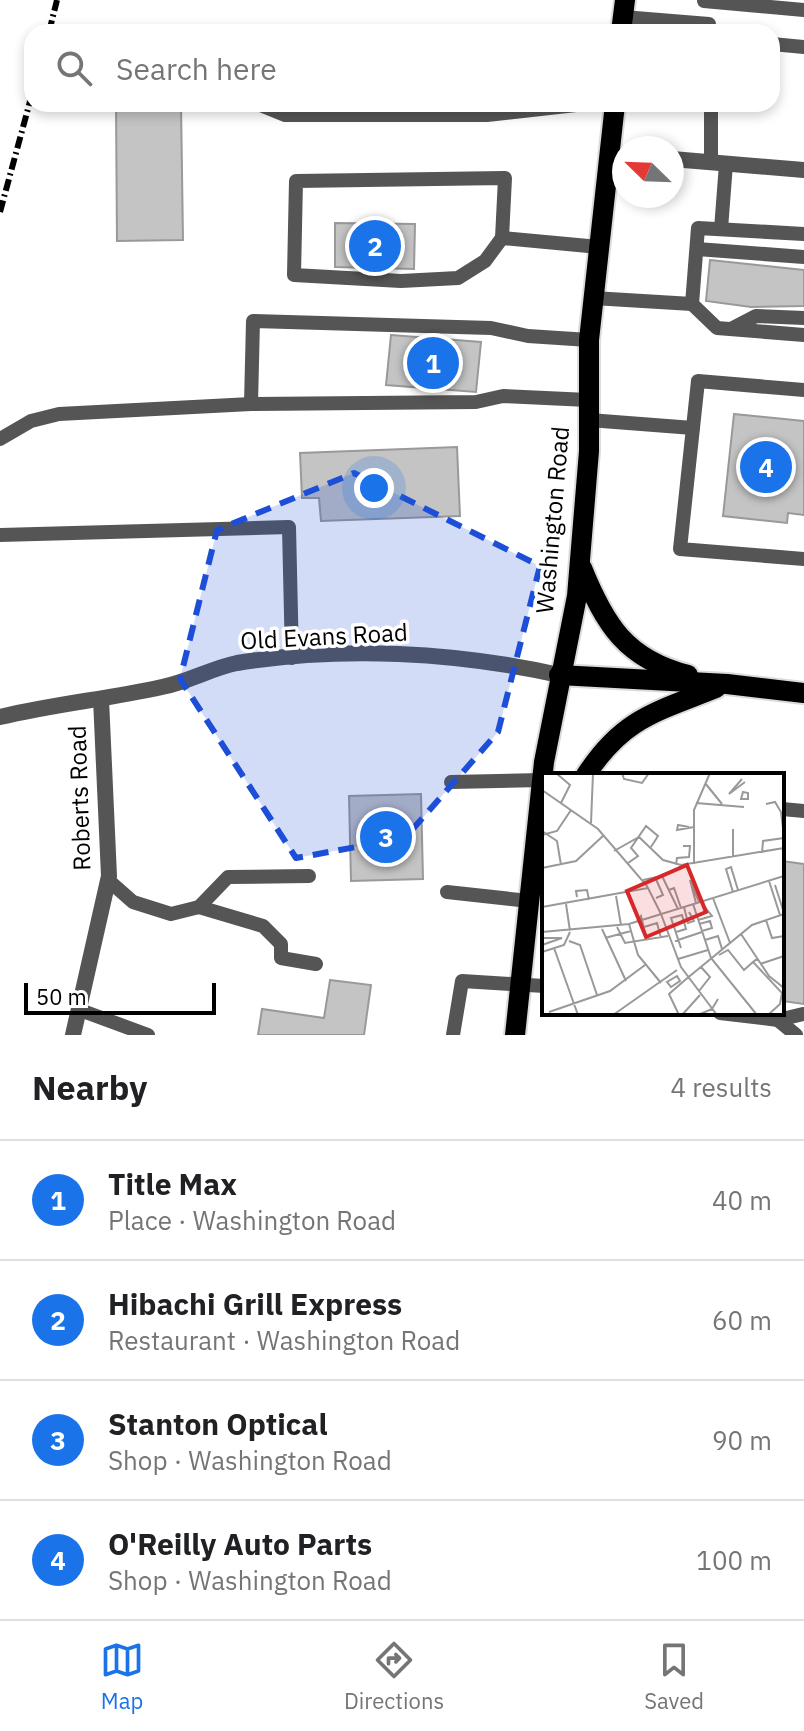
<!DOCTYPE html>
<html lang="en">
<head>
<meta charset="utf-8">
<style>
	body { margin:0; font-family:"IBM Plex Sans",sans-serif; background:#f6f6f6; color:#202124 }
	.compass { position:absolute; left:612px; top:136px; width:72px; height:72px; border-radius:50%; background:#fff; box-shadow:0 4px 12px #0003; rotate:293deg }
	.scale { position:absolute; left:24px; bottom:20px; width:192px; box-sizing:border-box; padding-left:8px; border:4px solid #000; border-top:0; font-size:22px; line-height:28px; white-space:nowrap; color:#000; -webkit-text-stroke:6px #fff; paint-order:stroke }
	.you { position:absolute; left:374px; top:488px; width:28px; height:28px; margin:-20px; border:6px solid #fff; border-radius:50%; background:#1a73e8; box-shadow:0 0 0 12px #1a73e833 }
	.badge { display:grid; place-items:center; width:52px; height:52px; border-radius:50%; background:#1a73e8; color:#fff; font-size:26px; font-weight:700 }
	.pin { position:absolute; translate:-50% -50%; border:4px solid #fff; box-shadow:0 2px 8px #0006 }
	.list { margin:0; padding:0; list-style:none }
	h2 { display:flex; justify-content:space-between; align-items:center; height:104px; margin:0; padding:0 32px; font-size:34px }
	h2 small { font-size:26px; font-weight:400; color:#757577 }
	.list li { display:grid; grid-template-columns:52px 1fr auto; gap:24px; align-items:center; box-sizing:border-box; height:120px; padding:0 32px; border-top:2px solid #e0e0e0 }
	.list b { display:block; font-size:30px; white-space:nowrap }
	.list p { margin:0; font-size:26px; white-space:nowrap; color:#757577 }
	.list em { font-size:26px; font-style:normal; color:#757577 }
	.icon { flex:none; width:44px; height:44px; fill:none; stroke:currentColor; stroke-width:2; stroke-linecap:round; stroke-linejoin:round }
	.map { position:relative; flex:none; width:804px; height:1035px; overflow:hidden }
	.search { position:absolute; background:#fff; box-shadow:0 4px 12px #0003; left:24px; right:24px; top:24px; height:88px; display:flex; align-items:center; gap:20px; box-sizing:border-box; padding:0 28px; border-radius:24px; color:#757577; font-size:30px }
	.sheet { height:584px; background:#fff }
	nav { display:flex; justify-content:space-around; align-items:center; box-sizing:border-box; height:112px; border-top:2px solid #e0e0e0; background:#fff; font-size:22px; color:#757577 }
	nav a { display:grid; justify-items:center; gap:4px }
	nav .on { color:#1a73e8 }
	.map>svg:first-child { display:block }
	.building { fill:#c4c4c4; stroke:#999; stroke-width:2 }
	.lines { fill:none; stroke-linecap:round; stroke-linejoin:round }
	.primary-casing { stroke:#dbdbdb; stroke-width:24 }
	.service { stroke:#555; stroke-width:14 }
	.minor { stroke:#555; stroke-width:16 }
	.tertiary { stroke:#555; stroke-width:16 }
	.primary { stroke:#000; stroke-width:20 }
	.rail { stroke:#000; stroke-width:6; stroke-dasharray:12 4 2 4; stroke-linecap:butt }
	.marked { fill:#1d4ed8; fill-opacity:0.2; stroke:#1d4ed8; stroke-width:6; stroke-dasharray:16 10; stroke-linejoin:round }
	.labels { text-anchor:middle; stroke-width:7; stroke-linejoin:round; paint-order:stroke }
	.street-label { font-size:24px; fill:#000; stroke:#fff }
	.inset-road { fill:none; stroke:#999; stroke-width:2 }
	.view { fill:#d62828; fill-opacity:0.15; stroke:#d62828; stroke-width:4 }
	.inset-edge { fill:none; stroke:#000; stroke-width:4 }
</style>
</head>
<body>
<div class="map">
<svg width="804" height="1035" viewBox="0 0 804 1035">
	<rect width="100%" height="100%" fill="#fff"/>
	<g class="building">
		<polygon points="116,104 181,104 183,240 117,241"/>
		<polygon points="335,223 415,224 414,269 335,267"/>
		<polygon points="710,260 804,270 804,306 751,307 706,301"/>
		<polygon points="391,335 481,342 476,392 386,385"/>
		<polygon points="734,414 804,421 804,515 788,513 787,523 723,516"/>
		<polygon points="457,447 460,516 321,521 319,498 302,498 300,453"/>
		<polygon points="421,794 423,879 351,881 349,796"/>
		<polygon points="782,861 804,864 804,1004 782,1001"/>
		<polygon points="330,980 371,985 364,1035 258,1035 262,1009 324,1018"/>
	</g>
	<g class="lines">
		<g class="primary-casing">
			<g id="primary">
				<polyline points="621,32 625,0"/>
				<path d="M582,568C605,625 626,659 688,675"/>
				<polyline points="559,675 727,684 804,693"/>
				<path d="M586,775C623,718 656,712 716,688"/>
				<polyline points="515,1035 544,762 577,596 589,451 589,340 615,104"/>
			</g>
		</g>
		<g class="service">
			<polyline points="704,1 804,10"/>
			<polyline points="623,17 709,24"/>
			<polyline points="772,44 804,47"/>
			<polyline points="258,104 285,115 487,115 585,104"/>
			<polyline points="711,162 711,104"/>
			<polygon points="505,178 502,238 485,261 458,278 401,281 294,275 296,181"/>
			<polyline points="721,229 726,164"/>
			<polyline points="502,238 599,247"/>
			<polyline points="697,249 804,257"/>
			<polyline points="593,298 692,304 717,328 804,335"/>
			<polyline points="692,304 698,228 804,234"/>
			<polyline points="731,329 756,316 804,318"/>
			<polyline points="804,390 698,381 680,549 804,559"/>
			<polyline points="251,404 253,321 491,328 528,336 589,340"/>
			<polyline points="589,420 693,428"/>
			<polyline points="0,439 31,421 59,414 251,404 476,402 503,396 588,400"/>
			<polyline points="0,535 289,527 292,658"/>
			<polyline points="451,782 542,780"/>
			<polyline points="782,809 804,811"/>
			<polyline points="108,880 133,902 171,914 199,907 263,926 281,944 281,958 316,964"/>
			<polyline points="447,892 529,901"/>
			<polyline points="199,907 228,877 309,876"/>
			<polyline points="80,1010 148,1035"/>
			<polyline points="720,1013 778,1020 796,1035"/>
			<polyline points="778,1020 803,1014"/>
			<polyline points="453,1035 462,981 544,986"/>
		</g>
		<g class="minor">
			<polyline points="672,159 804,170"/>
			<polyline points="73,1035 109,876 101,699"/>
		</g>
		<path class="tertiary" d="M0,717C54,704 108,699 162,687C188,682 212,668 237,663C342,646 456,652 559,675"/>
		<use href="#primary" class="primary"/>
		<g class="rail">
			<polyline points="49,32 57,0"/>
			<polyline points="0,212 32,94"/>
		</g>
	</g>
	<path class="marked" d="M354,473L540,566L498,732L405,838L296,858L180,679L217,530Z"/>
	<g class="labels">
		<g class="street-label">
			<text transform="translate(553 520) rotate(-85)" y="8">Washington Road</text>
			<text transform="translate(324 637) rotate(-3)" y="8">Old Evans Road</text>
			<text transform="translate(80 798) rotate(-92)" y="8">Roberts Road</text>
		</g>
	</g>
	<g transform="translate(542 773)">
		<rect width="242" height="242" fill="#fff"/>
		<path class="inset-road" d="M14,0L28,12L19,30M80,0L82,6L100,10L107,0M200,6L187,21L203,9M163,10L180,31M0,17L56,56L105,113L119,141M201,19L206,20V26H199ZM154,30L202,34M224,31L233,29L239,39L242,64M49,50L51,0M147,54L136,52L135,57L152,54M0,58L15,68L19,92M0,62L15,58L29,37M72,78L97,64L121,87L139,92L242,75M220,80L221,68L242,65M191,85V56M86,90L96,83L89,75L104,53L116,63L109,74M152,91V37L168,0M134,92L135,85L147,84L148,73H141M0,95L34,88L62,62M113,104L121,122L114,125M101,107L120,103L136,136M227,108L238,142M233,112L242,140M127,117L132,115L139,135M191,119L184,96L189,94L196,117M74,123L79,152M35,124L34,118L45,117L47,127M171,125L188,170M154,130L148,107L157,129M24,131L28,158M151,131L169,185L215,242M0,134L106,115M142,134L146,150L152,148L147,139M119,141L139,194L175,242M156,147L170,143L162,133M224,147L230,165L242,163M95,148L99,143L104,164M87,151L96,182L119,210M157,151L168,148L170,155L160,158M75,154L83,170L126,163M102,154L115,150L119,165M60,156L84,208M0,159L87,151L242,103M134,159L144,156L140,142L129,145L139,175M199,161L227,203L242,215M0,165H20L0,172M63,165L89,158M163,167L176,163L180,176M27,168L38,172L55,222M133,168L160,159M12,175L36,242M0,179L22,172L28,159M177,182L186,177L202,197L211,189M136,186L166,177M215,186L211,189L240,220L238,231L226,242M218,191L242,183M135,203L138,208L129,214L125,209ZM157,218L168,204L159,194M7,239L68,218L103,192M71,242L135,197M137,242L127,221L143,207L210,152L242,141M140,242L158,222M156,242L170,236L176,226"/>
		<path class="view" d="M145,92L164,139L104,164L85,118Z"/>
		<rect width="242" height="242" class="inset-edge"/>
	</g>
</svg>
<svg class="compass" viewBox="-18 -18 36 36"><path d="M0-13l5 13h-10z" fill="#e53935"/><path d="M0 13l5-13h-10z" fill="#757577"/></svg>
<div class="scale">50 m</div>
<div class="you"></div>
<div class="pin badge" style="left:433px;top:363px">1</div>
<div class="pin badge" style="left:375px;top:246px">2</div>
<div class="pin badge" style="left:386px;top:837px">3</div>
<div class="pin badge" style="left:766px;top:467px">4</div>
<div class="search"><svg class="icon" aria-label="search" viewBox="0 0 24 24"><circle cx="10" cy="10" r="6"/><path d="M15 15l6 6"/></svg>Search here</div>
</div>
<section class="sheet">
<h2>Nearby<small>4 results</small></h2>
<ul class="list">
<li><span class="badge">1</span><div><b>Title Max</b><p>Place · Washington Road</p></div><em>40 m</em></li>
<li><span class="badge">2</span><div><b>Hibachi Grill Express</b><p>Restaurant · Washington Road</p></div><em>60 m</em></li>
<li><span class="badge">3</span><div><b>Stanton Optical</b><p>Shop · Washington Road</p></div><em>90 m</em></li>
<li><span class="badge">4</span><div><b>O'Reilly Auto Parts</b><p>Shop · Washington Road</p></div><em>100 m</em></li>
</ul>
</section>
<nav>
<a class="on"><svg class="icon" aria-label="map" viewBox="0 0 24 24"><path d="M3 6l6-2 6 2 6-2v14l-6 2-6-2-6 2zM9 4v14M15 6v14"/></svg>Map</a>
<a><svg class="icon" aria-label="directions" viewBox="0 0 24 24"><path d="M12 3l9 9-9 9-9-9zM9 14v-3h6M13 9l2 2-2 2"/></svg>Directions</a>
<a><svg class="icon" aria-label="saved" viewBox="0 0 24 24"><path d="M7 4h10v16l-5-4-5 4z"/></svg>Saved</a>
</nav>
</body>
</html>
